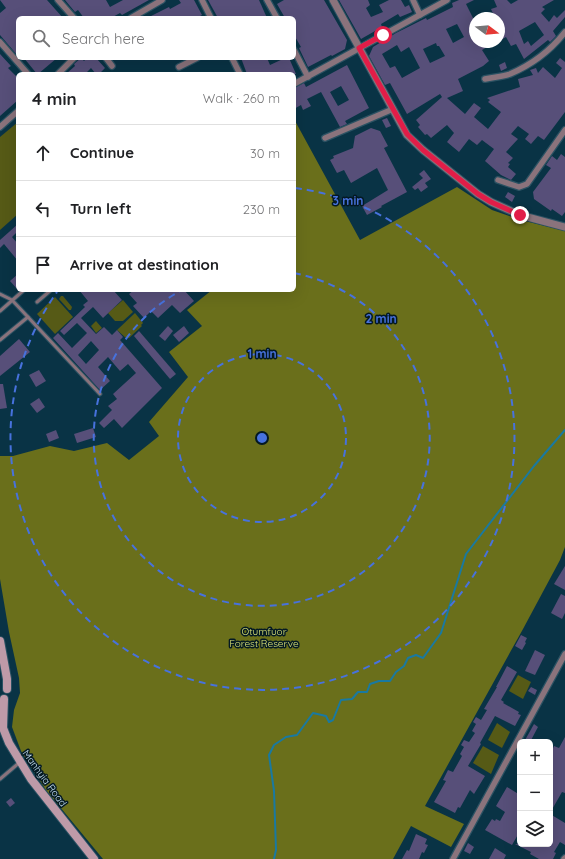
<!DOCTYPE html>
<html lang="en">
<head>
<meta charset="utf-8">
<style>
	body { margin:0; font-family:Quicksand,sans-serif; background:#f2f2f2; color:#202124 }
	.controls { position:absolute; right:12px; bottom:12px; display:grid; overflow:hidden; border-radius:6px; box-shadow:0 4px 16px #0002 }
	.controls button { width:36px; height:36px; display:grid; place-items:center; padding:0; border:0; border-bottom:1px solid #e0e0e0; background:#fff; color:#202124; font:20px sans-serif }
	.compass { position:absolute; left:469px; top:12px; width:36px; height:36px; border-radius:50%; background:#fff; box-shadow:0 4px 16px #0002; rotate:106deg }
	.stop { position:absolute; width:12px; height:12px; margin:-9px; border:3px solid #e11d48; border-radius:50%; background:#fff }
	.stop.end { background:#e11d48; border-color:#fff; box-shadow:0 1px 4px #0008 }
	.list { margin:0; padding:0; list-style:none }
	h2 { display:flex; justify-content:space-between; align-items:center; height:52px; margin:0; padding:0 16px; font-size:17px }
	h2 small { font-size:13px; font-weight:400; color:#757577 }
	.list li { display:grid; grid-template-columns:26px 1fr auto; gap:12px; align-items:center; box-sizing:border-box; height:56px; padding:0 16px; border-top:1px solid #e0e0e0 }
	.list b { display:block; font-size:15px; white-space:nowrap }
	.list em { font-size:13px; font-style:normal; color:#757577 }
	.icon { flex:none; width:22px; height:22px; fill:none; stroke:currentColor; stroke-width:2; stroke-linecap:round; stroke-linejoin:round }
	.map { position:relative; flex:none; width:565px; height:859px; overflow:hidden }
	.search { position:absolute; background:#fff; box-shadow:0 4px 16px #0002; left:16px; top:16px; width:280px; height:44px; display:flex; align-items:center; gap:10px; box-sizing:border-box; padding:0 14px; border-radius:6px; color:#757577; font-size:15px }
	.panel { position:absolute; background:#fff; box-shadow:0 4px 16px #0002; left:16px; top:72px; width:280px; height:220px; border-radius:6px }
	.map>svg:first-child { display:block }
	.green { fill:#565a16 }
	.forest { fill:#6a6f1b }
	.lines { fill:none; stroke-linecap:round; stroke-linejoin:round }
	.stream { stroke:#1979a1; stroke-width:2 }
	.building { fill:#574f79; fill-rule:evenodd }
	.service-casing { stroke:#2b5263; stroke-width:5 }
	.minor-casing { stroke:#2b5263; stroke-width:8 }
	.tertiary-casing { stroke:#2b5263; stroke-width:9 }
	.secondary-casing { stroke:#2b5263; stroke-width:10 }
	.service { stroke:#8a737c; stroke-width:3 }
	.minor { stroke:#8a737c; stroke-width:5.5 }
	.tertiary { stroke:#8a737c; stroke-width:7 }
	.secondary { stroke:#be9aa8; stroke-width:8 }
	.route { stroke:#e11d48; stroke-width:5 }
	.ring { fill:none; stroke:#4772dd; stroke-width:2; stroke-dasharray:7 5 }
	.labels { text-anchor:middle; stroke-width:3; stroke-linejoin:round; paint-order:stroke }
	.park-label { font-size:10px; fill:#dde577; stroke:#041923 }
	.street-label { font-size:10px; fill:#c4deed; stroke:#041923 }
	.centre { fill:#4772dd; stroke:#041923; stroke-width:2 }
	.ring-label { font-size:12px; text-anchor:middle; font-weight:bold; fill:#4772dd; stroke:#041923; stroke-width:3; stroke-linejoin:round; paint-order:stroke }
</style>
</head>
<body>
<div class="map">
<svg width="565" height="859" viewBox="0 0 565 859">
	<rect width="100%" height="100%" fill="#093345"/>
	<g class="green">
		<polygon points="18,122 18,214 0,230 0,137"/>
		<polygon points="61,296 63,296 72,307 71,310 69,310 59,299"/>
		<polygon points="55,297 73,317 55,334 37,314"/>
		<polygon points="123,300 133,312 123,321 115,321 108,313"/>
		<polygon points="135,313 143,323 141,325 142,326 129,338 126,338 117,330"/>
		<polygon points="96,321 102,328 96,333 91,326"/>
		<polygon points="518,675 531,682 523,699 509,691"/>
		<polygon points="497,723 510,732 502,748 488,740"/>
		<polygon points="483,746 499,755 491,774 473,763"/>
	</g>
	<polygon class="forest" points="294,119 360,240 457,187 492,210 521,220 565,231 565,547 560,560 523,629 425,806 464,824 451,847 411,826 393,859 103,859 46,790 21,751 12,727 14,710 20,693 19,678 9,632 0,579 0,456 13,456 50,446 74,451 107,443 129,460 159,436 149,422 188,377 169,352 202,326 187,310 212,290 294,290"/>
	<g class="lines">
		<polyline class="stream" points="274,859 276,850 274,791 269,755 274,745 286,737 297,735 313,713 326,716 329,722 333,720 341,700 352,699 358,692 367,692 370,684 379,681 390,681 396,672 404,666 408,658 416,655 423,658 441,633 466,554 534,466 565,430"/>
	</g>
	<g class="building">
		<polygon points="0,0 47,0 63,18 18,18 18,56 0,35 0,13 6,8"/>
		<polygon points="65,0 106,0 110,7 123,0 149,0 122,15 120,13 111,18 84,18 78,10 75,12"/>
		<polygon points="179,0 194,0 202,15 196,18 147,18 169,7 170,9 181,3"/>
		<polygon points="208,0 259,0 267,18 218,18"/>
		<polygon points="284,0 324,0 347,40 345,49 332,56 331,55 308,67 299,48 301,47 294,35 294,18 285,18 277,4"/>
		<polygon points="339,0 368,0 370,5 366,8 371,17 383,12 379,5 389,0 401,0 405,7 409,5 412,12 400,17 398,14 381,24 382,27 361,39"/>
		<path d="M459,0H474L466,4L475,22V42H496L482,50L489,61L483,66L458,79L463,91L447,98L465,114L474,103L481,108L474,117L488,129L501,112L488,102L490,100L487,98L520,87L518,79L533,75L530,70L536,68L538,73L543,67L555,78L562,68L556,63L560,58L565,62V112L544,140L538,136L531,144L525,139L529,134L518,126L511,134L518,139L506,152L513,158L508,163L510,164L508,167L516,174L511,180L501,175L485,161L494,149L482,140L477,145L469,139L459,152L447,142L454,133L447,125L431,138L427,134L425,135L418,127L420,125L416,120L442,97L440,94L407,114L390,83L385,85L369,56L373,47L396,33L426,18L427,20L453,7L452,3ZM457,24L464,37L453,43L446,29ZM436,43L437,46H439L445,56L430,63L423,49ZM397,45L401,52L409,47L420,68L402,78L395,66L390,68L382,54Z"/>
		<path d="M494,0H507L511,4L518,0H554L542,7L545,9L541,13L549,22L554,15L557,18L565,10V17L553,31L556,36L550,42L548,40L524,59L516,44L511,46L506,37L499,41V18H495L491,9L497,7ZM535,22L544,35L531,46L528,41L524,44L519,31Z"/>
		<polygon points="0,54 11,66 8,68 18,78 18,100 0,116"/>
		<polygon points="24,58 57,58 38,74 37,74"/>
		<polygon points="81,58 84,61 87,58 96,58 105,68 99,74 96,74 91,68 85,74 66,74 75,66 74,64"/>
		<polygon points="241,58 267,58 270,65 285,58 289,58 296,74 247,74"/>
		<polygon points="505,62 507,68 501,71 499,65"/>
		<path d="M347,65L369,108L345,121L347,124L340,127L321,92L307,99L311,106L303,110L301,105L294,109V88L304,83L306,87ZM341,86L349,100L338,106L330,92Z"/>
		<polygon points="387,118 391,126 386,128 382,120"/>
		<polygon points="371,128 380,131 388,146 384,148 407,192 381,206 382,207 367,215 362,206 388,190 377,168 351,183 344,170 337,173 330,160 334,158 333,156 353,148 355,136"/>
		<polygon points="561,154 565,157 565,212 562,216 552,209 551,211 534,199 533,192 551,168 546,165 552,156 557,160"/>
		<polygon points="424,170 431,179 425,183 428,187 421,192 418,188 415,190 412,187 423,178 419,174"/>
		<polygon points="508,192 515,196 512,202 505,197"/>
		<polygon points="18,224 18,231 12,237 18,244 18,261 4,244 0,248 0,240"/>
		<polygon points="18,274 18,290 10,281"/>
		<path d="M79,290H113L122,300L103,318L93,307L81,318L96,334L104,327L112,335L117,330L123,337L120,340L162,388L122,428L114,419L104,428L99,423L112,410L108,406L117,399L113,394L136,373L128,364L120,371L108,357L98,367L110,381L100,390L53,338L58,333L72,348L87,333L77,323L64,335L60,331L85,307L83,305L88,301ZM91,341L99,350L86,364L78,355Z"/>
		<polygon points="134,290 184,290 194,301 180,313 172,305 158,318 151,311 144,318 133,306 137,303 129,294"/>
		<polygon points="168,326 173,331 165,341 159,336"/>
		<polygon points="184,326 189,333 179,342 173,335"/>
		<polygon points="139,331 176,374 170,379 134,336"/>
		<polygon points="19,339 30,352 0,376 0,356"/>
		<polygon points="39,370 46,381 36,387 29,375"/>
		<polygon points="0,384 3,384 7,408 0,409"/>
		<polygon points="39,398 45,407 37,413 30,404"/>
		<polygon points="93,428 96,437 77,443 74,434"/>
		<polygon points="56,430 59,438 49,442 46,434"/>
		<polygon points="565,566 565,590 554,584"/>
		<polygon points="561,594 565,596 565,613 562,619 551,613"/>
		<polygon points="521,635 527,638 525,642 526,643 522,650 515,646"/>
		<polygon points="535,650 545,655 535,675 525,671"/>
		<polygon points="507,666 517,672 501,700 504,702 503,703 519,712 518,714 521,715 515,726 495,716 480,743 481,744 468,766 485,776 474,794 470,790 460,808 458,807 455,813 434,802 446,781 443,780 448,770 453,772 462,756 460,754 464,747 461,745 464,740 469,742 475,733 472,731 476,724 473,722 476,717 481,720 487,710 484,709 497,687 496,687"/>
		<polygon points="531,687 537,690 535,695 528,691"/>
		<polygon points="534,724 538,727 530,742 524,742"/>
		<polygon points="565,737 565,793 562,792 550,813 550,755 554,746 559,748"/>
		<polygon points="507,787 520,795 520,831 512,845 485,830 492,819 495,821 496,819 500,821 505,812 496,806"/>
		<polygon points="11,798 15,803 10,807 6,802"/>
		<polygon points="550,814 565,823 565,845 560,842 554,852 556,853 553,859 539,859 530,854 531,852 515,844 550,844"/>
		<polygon points="416,834 427,839 425,844 428,845 424,853 422,852 419,859 402,859 407,850 409,851"/>
		<polygon points="468,843 474,847 470,854 464,851"/>
		<polygon points="495,848 506,855 504,859 489,859"/>
	</g>
	<g class="lines">
		<g class="service-casing">
			<g id="service">
				<polyline points="0,294 12,300 100,394"/>
				<polyline points="37,302 51,290"/>
				<polyline points="0,311 24,290"/>
				<polyline points="0,340 28,317"/>
				<polyline points="0,779 20,762"/>
			</g>
		</g>
		<g class="minor-casing">
			<g id="minor">
				<polyline points="58,0 74,18"/>
				<polyline points="202,0 211,18"/>
				<polyline points="267,0 277,18"/>
				<polyline points="413,0 420,15"/>
				<polyline points="131,18 162,0"/>
				<polyline points="0,42 28,74"/>
				<polyline points="294,50 308,77"/>
				<polyline points="106,58 112,66"/>
				<polyline points="232,58 240,74"/>
				<polyline points="179,67 197,58"/>
				<polyline points="58,74 74,58"/>
				<path d="M485,79C493,77 502,77 510,74C531,65 551,50 565,32"/>
				<polyline points="294,84 447,0"/>
				<polyline points="0,127 18,111"/>
				<polyline points="325,138 393,109"/>
				<polyline points="498,180 519,187 527,184 565,130"/>
				<polyline points="453,859 565,654"/>
				<polyline points="564,859 565,858"/>
			</g>
		</g>
		<g class="tertiary-casing">
			<polyline id="tertiary" points="333,0 407,135 423,150 478,194 491,202 520,215 565,227"/>
		</g>
		<g class="secondary-casing">
			<g id="secondary">
				<polyline points="0,641 7,679 7,689"/>
				<polyline points="4,699 3,728 9,743 31,779 94,859"/>
			</g>
		</g>
		<use href="#service" class="service"/>
		<use href="#minor" class="minor"/>
		<use href="#tertiary" class="tertiary"/>
		<use href="#secondary" class="secondary"/>
	</g>
	<g class="lines">
		<polyline class="route" points="383,35 359,48 407,134 423,150 478,194 491,202 520,215"/>
	</g>
	<g class="ring">
		<circle cx="262" cy="438" r="84"/>
		<path d="M294 273A168 168 0 1 1 182 290"/>
		<path d="M295 188A252 252 0 1 1 57 292"/>
	</g>
	<g class="labels">
		<g class="park-label">
			<text x="264" y="635">Otumfuor<tspan x="264" dy="12">Forest Reserve</tspan></text>
		</g>
		<g class="street-label">
			<text transform="translate(45 778) rotate(54)" y="4">Manhyia Road</text>
		</g>
	</g>
	<circle cx="262" cy="438" r="6" class="centre"/>
	<g class="ring-label">
		<text x="348" y="205">3 min</text>
		<text x="381" y="323">2 min</text>
		<text x="262" y="358">1 min</text>
	</g>
</svg>
<div class="controls">
<button>+</button>
<button>−</button>
<button><svg class="icon" aria-label="layers" viewBox="0 0 24 24"><path d="M12 4l9 5-9 5-9-5zM3 14l9 5 9-5"/></svg></button>
</div>
<svg class="compass" viewBox="-18 -18 36 36"><path d="M0-13l5 13h-10z" fill="#e53935"/><path d="M0 13l5-13h-10z" fill="#757577"/></svg>
<div class="stop" style="left:383px;top:35px"></div>
<div class="stop end" style="left:520px;top:215px"></div>
<div class="search"><svg class="icon" aria-label="search" viewBox="0 0 24 24"><circle cx="10" cy="10" r="6"/><path d="M15 15l6 6"/></svg>Search here</div>
<section class="panel">
<h2>4 min<small>Walk · 260 m</small></h2>
<ul class="list">
<li><svg class="icon" aria-label="ahead" viewBox="0 0 24 24"><path d="M12 20V5M6 11l6-6 6 6"/></svg><div><b>Continue</b></div><em>30 m</em></li>
<li><svg class="icon" aria-label="left" viewBox="0 0 24 24"><path d="M17 20v-9H6M10 6l-5 5 5 5"/></svg><div><b>Turn left</b></div><em>230 m</em></li>
<li><svg class="icon" aria-label="arrive" viewBox="0 0 24 24"><path d="M6 21V4h12l-3 4 3 4H6"/></svg><div><b>Arrive at destination</b></div></li>
</ul>
</section>
</div>
</body>
</html>
